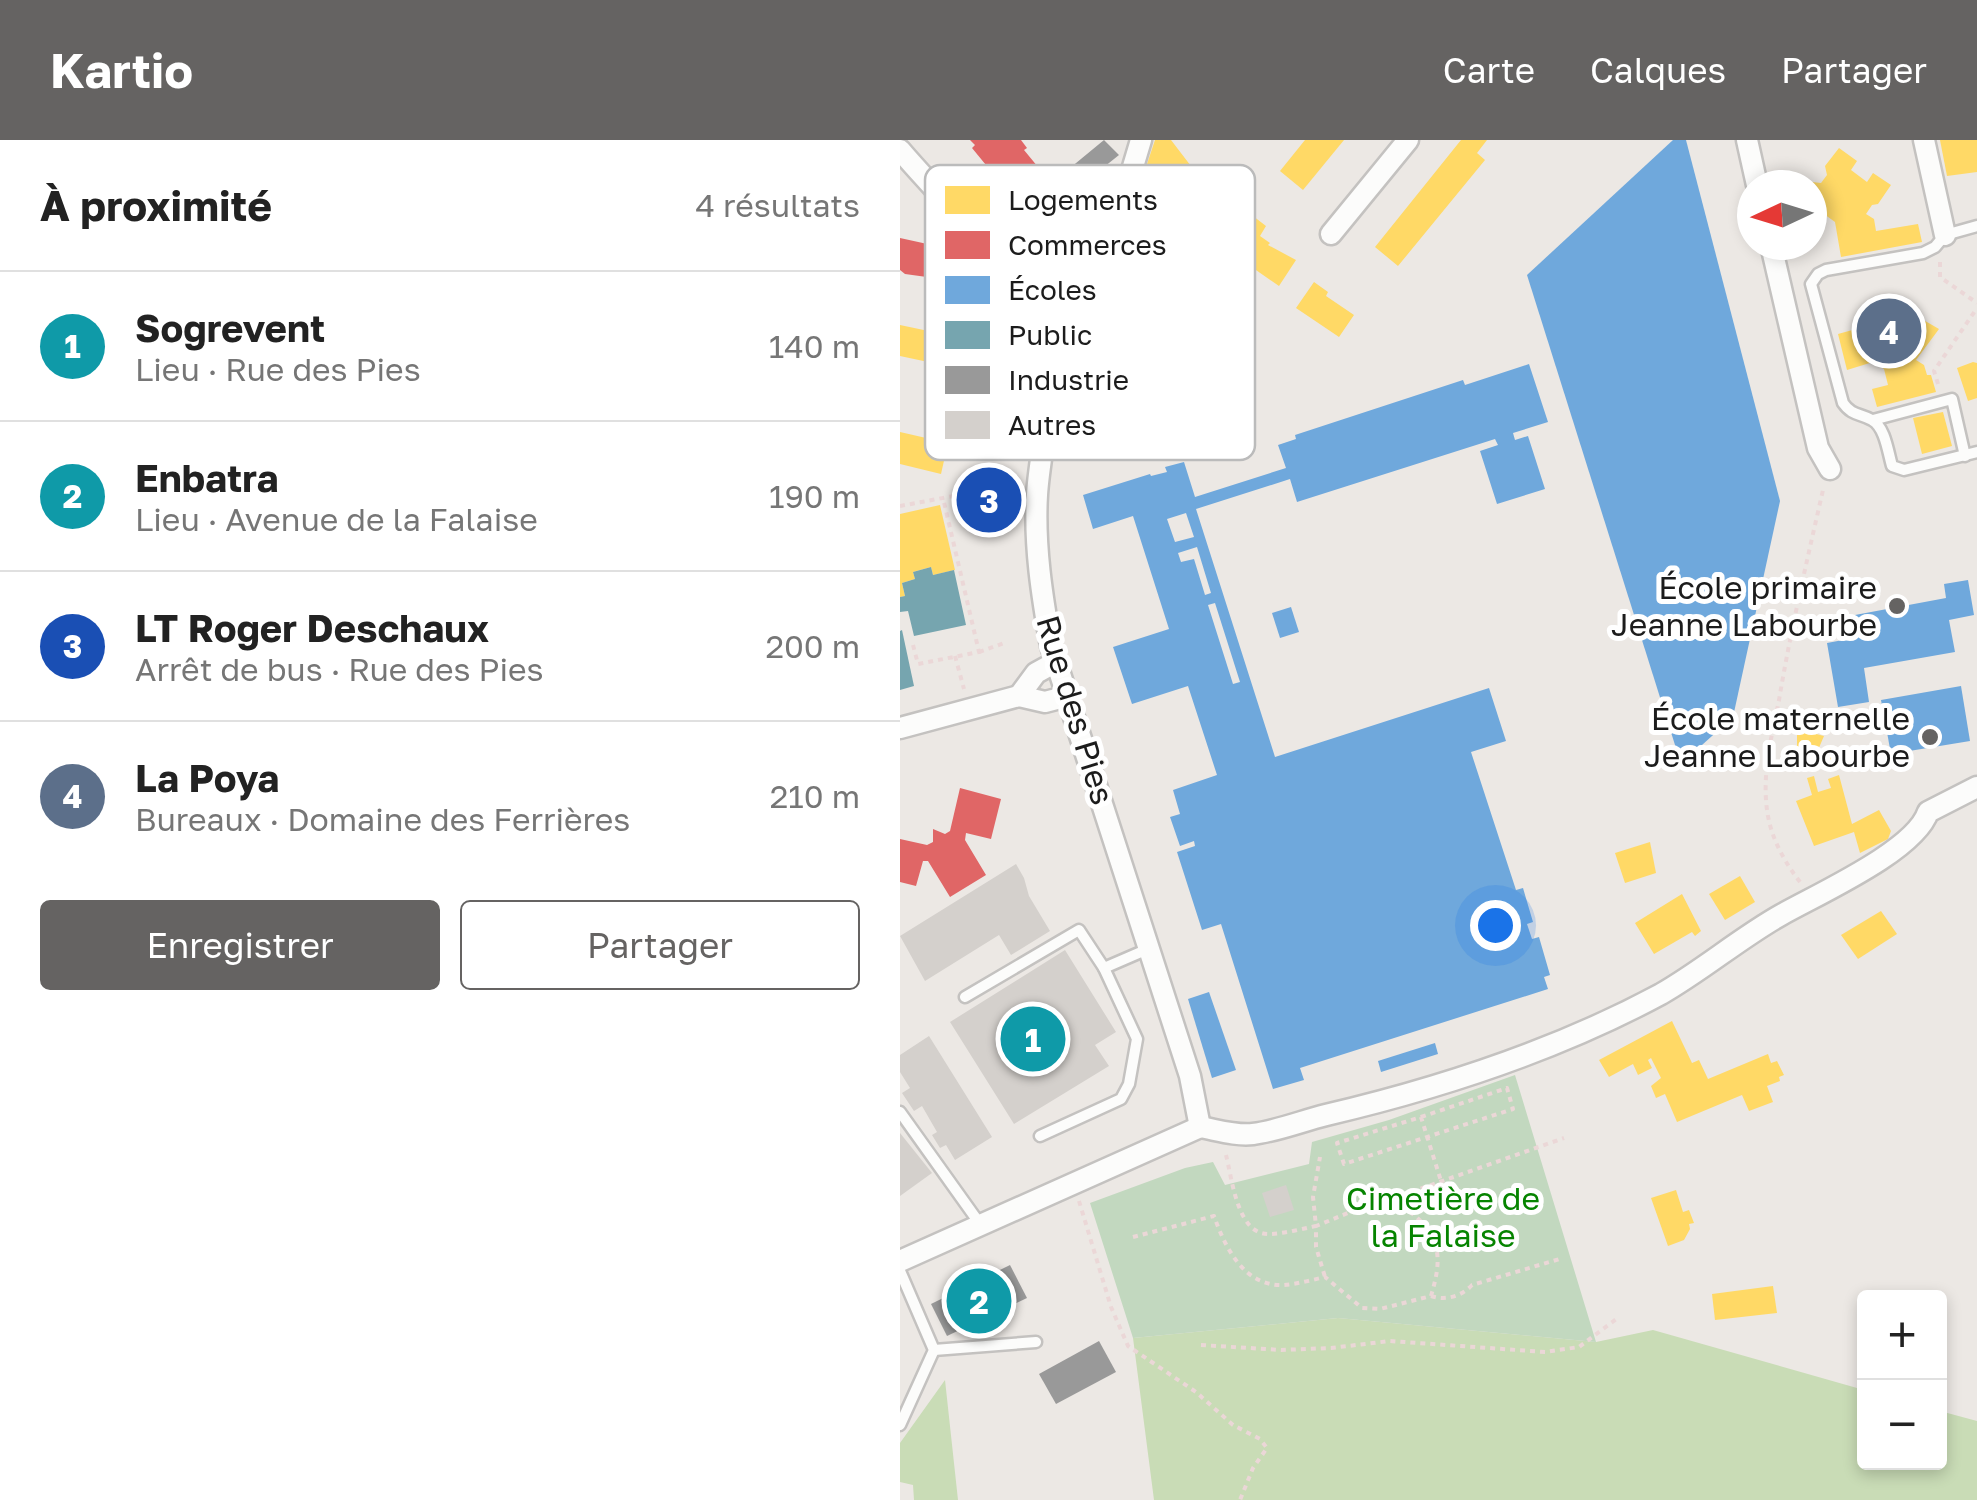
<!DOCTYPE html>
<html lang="fr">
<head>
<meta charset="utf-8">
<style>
	body { margin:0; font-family:"Golos Text",sans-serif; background:#f2f2f2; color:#222 }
	.controls { position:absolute; right:30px; bottom:30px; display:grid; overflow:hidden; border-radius:10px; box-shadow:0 5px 15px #0003 }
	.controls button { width:90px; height:90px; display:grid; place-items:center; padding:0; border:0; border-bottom:2px solid #e0e0e0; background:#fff; color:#222; font:50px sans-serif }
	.compass { position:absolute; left:837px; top:30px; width:90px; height:90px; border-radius:50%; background:#fff; box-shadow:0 5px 15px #0003; rotate:266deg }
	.you { position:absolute; left:595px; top:785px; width:35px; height:35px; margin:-25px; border:8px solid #fff; border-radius:50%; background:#1a73e8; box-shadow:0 0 0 15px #1a73e833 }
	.badge { display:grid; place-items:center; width:65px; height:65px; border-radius:50%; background:#656362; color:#fff; font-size:32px; font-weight:700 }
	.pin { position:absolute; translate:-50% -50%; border:5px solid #fff; box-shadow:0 2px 10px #0006 }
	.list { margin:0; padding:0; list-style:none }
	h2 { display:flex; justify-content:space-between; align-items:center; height:130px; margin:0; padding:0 40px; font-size:42px }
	h2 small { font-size:32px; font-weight:400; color:#767676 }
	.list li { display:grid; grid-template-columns:65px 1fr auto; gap:30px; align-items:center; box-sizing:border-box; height:150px; padding:0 40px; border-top:2px solid #e0e0e0 }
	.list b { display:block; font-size:38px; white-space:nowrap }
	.list p { margin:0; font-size:32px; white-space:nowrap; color:#767676 }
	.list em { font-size:32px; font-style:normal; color:#767676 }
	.actions { display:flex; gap:20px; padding:30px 40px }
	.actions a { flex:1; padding:22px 0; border:2px solid #656362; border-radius:10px; text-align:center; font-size:35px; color:#656362 }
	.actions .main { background:#656362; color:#fff }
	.map { position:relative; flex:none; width:1077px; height:1360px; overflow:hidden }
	header { display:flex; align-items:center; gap:60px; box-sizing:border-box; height:140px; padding:0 50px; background:#656362; color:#fff }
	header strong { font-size:48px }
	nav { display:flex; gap:55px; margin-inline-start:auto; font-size:35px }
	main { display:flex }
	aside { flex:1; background:#fff }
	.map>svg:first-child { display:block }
	.forest { fill:#c9dcb6 }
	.cemetery { fill:#c2d8bf }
	.homes { fill:#ffd966 }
	.shops { fill:#e06666 }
	.schools { fill:#6fa8dc; fill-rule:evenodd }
	.public { fill:#76a5af }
	.industry { fill:#999 }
	.building { fill:#d4d0cc }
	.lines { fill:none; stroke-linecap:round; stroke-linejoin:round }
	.lane-casing { stroke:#c4c2c0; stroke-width:15 }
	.street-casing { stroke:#c4c2c0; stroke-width:25 }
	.path { stroke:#ebd7d7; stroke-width:4; stroke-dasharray:5 5; stroke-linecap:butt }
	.lane { stroke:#fcfcfb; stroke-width:10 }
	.street { stroke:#fcfcfb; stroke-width:20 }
	.poi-dot { fill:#656362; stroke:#fff; stroke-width:4 }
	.labels { text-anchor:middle; stroke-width:10; stroke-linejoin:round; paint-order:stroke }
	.poi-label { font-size:32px; fill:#1c1c1c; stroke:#fff; text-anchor:end }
	.street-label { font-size:32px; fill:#1c1c1c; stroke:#fff }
	.park-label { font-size:32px; fill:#068400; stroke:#fff }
	.key { fill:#fff; stroke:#bbb; stroke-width:2.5 }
	.key-label { font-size:28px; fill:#1c1c1c }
</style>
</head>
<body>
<header>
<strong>Kartio</strong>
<nav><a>Carte</a><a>Calques</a><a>Partager</a></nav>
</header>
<main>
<aside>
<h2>À proximité<small>4 résultats</small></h2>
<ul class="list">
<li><span class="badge" style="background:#0f9aa8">1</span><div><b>Sogrevent</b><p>Lieu · Rue des Pies</p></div><em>140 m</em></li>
<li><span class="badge" style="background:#0f9aa8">2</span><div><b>Enbatra</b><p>Lieu · Avenue de la Falaise</p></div><em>190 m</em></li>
<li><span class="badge" style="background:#1a4fb4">3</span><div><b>LT Roger Deschaux</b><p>Arrêt de bus · Rue des Pies</p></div><em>200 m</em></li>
<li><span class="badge" style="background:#5c6f8a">4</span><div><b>La Poya</b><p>Bureaux · Domaine des Ferrières</p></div><em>210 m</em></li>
</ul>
<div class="actions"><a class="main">Enregistrer</a><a>Partager</a></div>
</aside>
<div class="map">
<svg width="1077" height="1360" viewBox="0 0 1077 1360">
	<rect width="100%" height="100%" fill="#ece8e4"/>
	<g class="forest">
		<polygon points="438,1178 696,1202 753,1190 964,1250 964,1322 1040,1322 1040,1271 1077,1281 1077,1360 254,1360 233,1198"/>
		<polygon points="45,1240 58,1360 14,1360 13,1345 0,1342 0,1303"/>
	</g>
	<polygon class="cemetery" points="615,935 696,1202 438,1178 233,1198 190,1063 285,1028 313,1022 325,1045 409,1024 412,1002 489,980"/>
	<g class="homes">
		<polygon points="255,0 271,0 307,47 280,67 267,50 250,63 239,48"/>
		<polygon points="405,0 444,0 403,50 380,31"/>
		<polygon points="561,0 587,0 577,13 585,20 498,126 475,107"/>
		<polygon points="1040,0 1077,0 1077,32 1047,36"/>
		<polygon points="939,8 957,21 951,30 967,42 973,33 991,45 978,64 972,65 966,74 974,79 976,91 1018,84 1022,102 941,117 935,82 924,74 912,76 912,42 921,43 927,35 925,26"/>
		<polygon points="353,76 366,86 360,96 370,103 368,105 396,120 379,146 343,121 356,102 348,96"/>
		<polygon points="414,142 428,152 426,156 454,175 439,197 396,168"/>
		<polygon points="984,157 1003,168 998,177 1014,187 1020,178 1039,189 1016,220 1024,225 1027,235 1031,235 1036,252 977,267 972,249 988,245 984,229 973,222 947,230 938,194 956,189 957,193 968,192 974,182 972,176"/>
		<polygon points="0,185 95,205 89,235 0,216"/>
		<polygon points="1073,222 1077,223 1077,258 1068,261 1057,228"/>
		<polygon points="1043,272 1052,306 1022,314 1013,278"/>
		<polygon points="0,292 48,303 41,334 0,324"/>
		<polygon points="40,365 55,430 33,435 31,427 13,432 15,439 2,443 5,456 0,457 0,374"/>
		<polygon points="897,589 924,596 918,610 929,609 933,623 912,628 910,618 897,618"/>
		<polygon points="939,635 952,684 979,670 991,691 988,699 960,713 954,692 914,706 896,661 912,655 907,638 914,636 918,652 931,648 928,639"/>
		<polygon points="750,702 756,733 725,743 715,713"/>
		<polygon points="840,736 855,762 825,780 809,754"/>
		<polygon points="782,754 801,791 795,796 792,792 754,814 735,783"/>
		<polygon points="981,771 997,794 958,819 941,795"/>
		<polygon points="772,881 792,923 799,920 808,939 868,914 871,923 877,921 884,935 879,937 880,941 867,946 873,962 849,971 842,955 777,982 765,954 756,958 751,946 761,938 751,918 748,920 752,928 738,935 733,924 709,937 699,920"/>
		<polygon points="776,1050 783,1072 789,1070 794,1083 789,1084 790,1089 784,1100 768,1106 751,1058"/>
		<polygon points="873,1146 877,1173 815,1180 812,1154"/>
	</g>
	<g class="shops">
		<polygon points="70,0 121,0 127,8 124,10 138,27 111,49 98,34 95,36 72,8 75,5"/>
		<polygon points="0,98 41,107 34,138 5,134 0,130"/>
		<polygon points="60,648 101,659 91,699 66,693 65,700 86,735 50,757 28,721 23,721 16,746 0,742 0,699 27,705 33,702 33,689 45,694 50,691"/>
	</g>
	<g class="schools">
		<polygon points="773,0 786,0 880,361 833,577 781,624 627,135"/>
		<path d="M629,224L648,282L613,293L615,300L628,296L645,349L597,364L580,311L598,305L595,299L397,362L390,339L296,369L375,617L589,548L606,601L571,612L616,750L623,748L633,782L627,784L632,799L639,797L650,835L644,837L648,849L400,928L404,940L373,949L321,784L302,790L277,712L295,706L294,701L280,706L270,677L280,674L273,650L317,635L288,546L232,564L213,507L269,489L233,376L193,389L183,355L250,334L251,336L267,332L265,327L284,322L295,357L386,328L378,305L396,299L395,295L563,240L565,245ZM286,373L294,397L275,402L267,379ZM297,407L311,453L305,455L294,419L281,422L278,413ZM315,463L340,542L333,544L308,465Z"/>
		<polygon points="1068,440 1074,475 1049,480 1055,512 964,528 969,562 938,567 927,503 959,497 955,475 1046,458 1044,444"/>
		<polygon points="391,467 399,492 380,498 372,473"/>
		<polygon points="1061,546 1070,601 991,614 981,560"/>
		<polygon points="309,852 336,930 312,938 288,859"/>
		<polygon points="535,903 538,914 481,932 478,921"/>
	</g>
	<g class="public">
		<polygon points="31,427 33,435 54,430 66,485 14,496 8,471 0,472 0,457 5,456 2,443 15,439 13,432"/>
		<polygon points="2,490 14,546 0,550 0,491"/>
	</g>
	<g class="industry">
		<polygon points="204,0 219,15 179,47 183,51 178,55 187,66 133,110 108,79"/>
		<polygon points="110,1125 127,1158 47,1196 31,1164"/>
		<polygon points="199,1201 216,1232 156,1264 139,1234"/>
	</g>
	<g class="building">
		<polygon points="116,724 124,738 129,756 150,791 111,815 99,795 25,841 0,796"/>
		<polygon points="165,810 216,892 195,905 209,926 114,984 50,882"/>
		<polygon points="29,896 92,997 55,1020 46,1005 40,1008 32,995 37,992 22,966 14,971 2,953 10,948 0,932 0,915"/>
		<polygon points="0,993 32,1033 0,1056"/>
		<polygon points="386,1045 394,1070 370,1077 362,1053"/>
	</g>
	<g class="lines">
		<g class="lane-casing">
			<g id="lane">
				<path d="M1077,86L1045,95L1035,107L1023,113L926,130L918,134L911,144L943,263C952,276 960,273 972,280C985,287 988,312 992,326L1004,330L1077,312"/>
				<polyline points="973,280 1052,259 1065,316"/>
				<polyline points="65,857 179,790 204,828"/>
				<polyline points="0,972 80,1084"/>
				<polyline points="140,996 221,959 229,944 237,899 204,828 248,809"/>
				<polyline points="0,1131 34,1210 0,1285"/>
				<polyline points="34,1210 136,1202"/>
			</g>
		</g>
		<g class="street-casing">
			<g id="street">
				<polyline points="847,0 857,45"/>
				<polyline points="1024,0 1045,95"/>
				<path d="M0,10C46,64 118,130 141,197C159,245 140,305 137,355C134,405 142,457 151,506L290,936L300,987"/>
				<polyline points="431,94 508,0"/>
				<polyline points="871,105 918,308 930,329"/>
				<polyline points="141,195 169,172 218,77 241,0"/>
				<polyline points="119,556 136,533 156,522"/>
				<polyline points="0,588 119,556 145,562 168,556"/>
				<path d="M300,987C317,990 336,996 353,994C377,991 402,981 426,975C541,948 657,910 761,854C803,830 840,798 881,775C918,754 1015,711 1028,672L1077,647"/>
				<polyline points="0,1121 300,987"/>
			</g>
		</g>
		<g class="path">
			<polyline points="1040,122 1040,137 1077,163"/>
			<polyline points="1038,244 1034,231 1077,168"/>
			<polyline points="0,366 91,349"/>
			<polyline points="13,505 18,524 79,512 43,358"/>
			<polyline points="79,512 107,502"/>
			<polyline points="55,516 64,549"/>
			<path d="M900,742C886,724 874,703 869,681C860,641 871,599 879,560C891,489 907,420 923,350"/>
			<polyline points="521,977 607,948 613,969 444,1024 437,1003 521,977 541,1041"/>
			<path d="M326,1015C332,1038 337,1094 368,1094C383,1094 401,1089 416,1086L413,1057L420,1017"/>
			<polyline points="179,1061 211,1167 228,1206 296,1252 333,1285 360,1299 367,1308 353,1328 340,1360"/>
			<polyline points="483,1062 664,998"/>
			<path d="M233,1097L314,1076C325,1107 344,1147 384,1145C397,1144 412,1140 425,1137L462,1168L480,1169L531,1156C538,1132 543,1110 527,1089C495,1045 458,1070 416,1086V1107L425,1137"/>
			<path d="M531,1156C546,1161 562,1156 572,1145L663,1118"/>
			<polyline points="301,1205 381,1210 431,1208 490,1201 645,1212 679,1207 719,1177"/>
		</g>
		<use href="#lane" class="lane"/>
		<use href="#street" class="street"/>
	</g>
	<g class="poi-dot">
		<circle cx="997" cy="466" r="10"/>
		<circle cx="1030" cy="597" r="10"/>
	</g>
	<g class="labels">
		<g class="poi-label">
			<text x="977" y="459">École primaire<tspan x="977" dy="37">Jeanne Labourbe</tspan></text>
			<text x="1010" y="590">École maternelle<tspan x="1010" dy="37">Jeanne Labourbe</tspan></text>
		</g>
		<g class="street-label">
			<text transform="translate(175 570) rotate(73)" y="11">Rue des Pies</text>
		</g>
		<g class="park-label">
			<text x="543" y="1070">Cimetière de<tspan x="543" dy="37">la Falaise</tspan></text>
		</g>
	</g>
	<rect x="25" y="25" width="330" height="295" rx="15" class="key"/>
	<rect x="45" y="46" width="45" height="28" fill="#ffd966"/>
	<rect x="45" y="91" width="45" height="28" fill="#e06666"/>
	<rect x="45" y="136" width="45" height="28" fill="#6fa8dc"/>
	<rect x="45" y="181" width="45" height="28" fill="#76a5af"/>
	<rect x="45" y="226" width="45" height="28" fill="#999"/>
	<rect x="45" y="271" width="45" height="28" fill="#d4d0cc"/>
	<g class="key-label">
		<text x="108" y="70">Logements</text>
		<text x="108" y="115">Commerces</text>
		<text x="108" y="160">Écoles</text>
		<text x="108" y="205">Public</text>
		<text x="108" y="250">Industrie</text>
		<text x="108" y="295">Autres</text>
	</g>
</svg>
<div class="controls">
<button>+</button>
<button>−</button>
</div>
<svg class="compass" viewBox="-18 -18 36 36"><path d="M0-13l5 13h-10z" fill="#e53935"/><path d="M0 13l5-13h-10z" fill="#767676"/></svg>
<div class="you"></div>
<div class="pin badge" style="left:133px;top:899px;background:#0f9aa8">1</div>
<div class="pin badge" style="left:79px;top:1161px;background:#0f9aa8">2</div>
<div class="pin badge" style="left:89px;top:360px;background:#1a4fb4">3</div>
<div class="pin badge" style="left:989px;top:191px;background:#5c6f8a">4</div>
</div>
</main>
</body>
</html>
